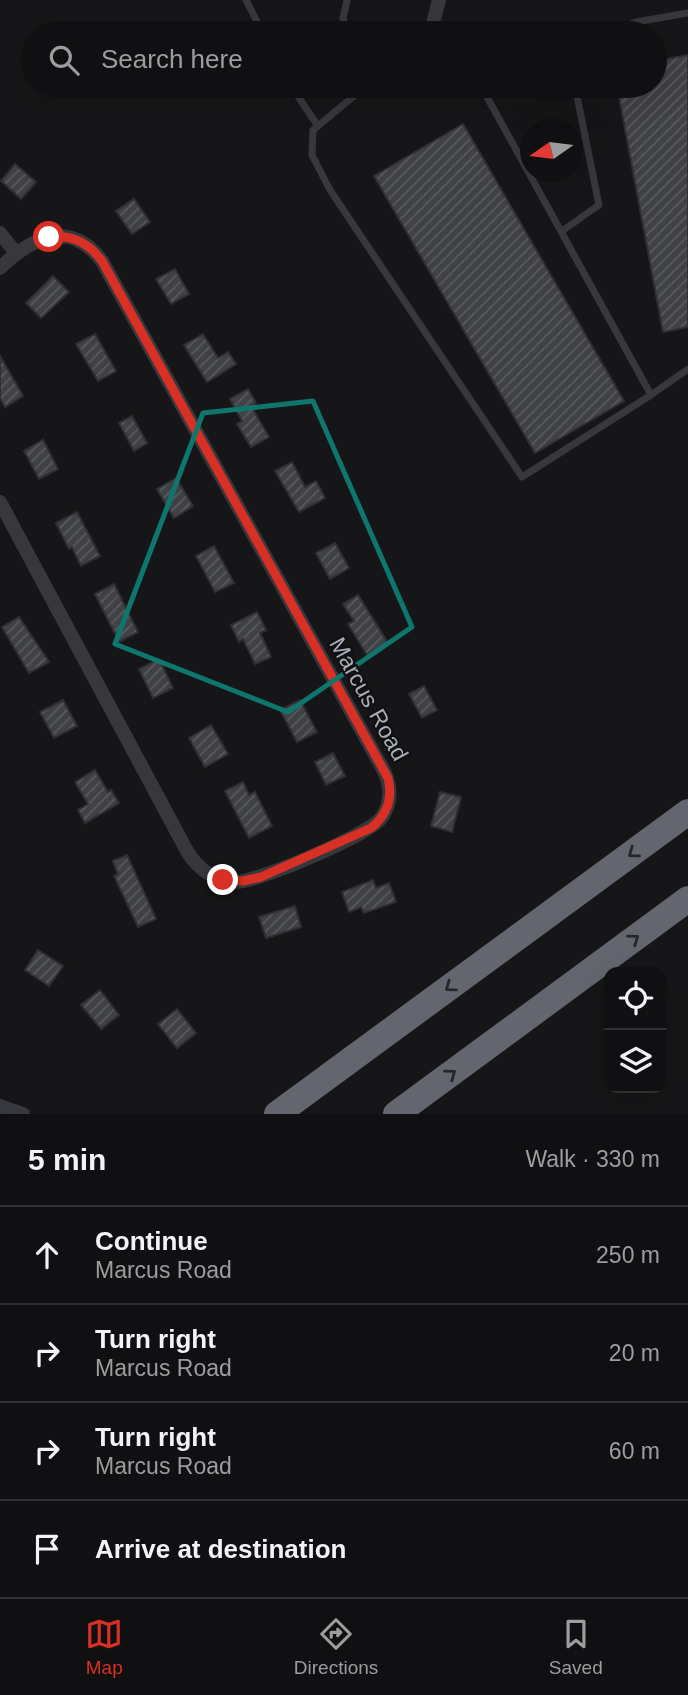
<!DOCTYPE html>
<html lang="en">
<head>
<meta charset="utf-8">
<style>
	body { margin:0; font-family:Arial,sans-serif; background:#1e1e20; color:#f1f3f6 }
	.controls { position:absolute; right:21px; bottom:21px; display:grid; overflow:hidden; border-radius:14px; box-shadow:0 7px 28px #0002 }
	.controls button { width:63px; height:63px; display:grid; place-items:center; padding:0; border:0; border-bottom:2px solid #303032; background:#101012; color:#f1f3f6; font:35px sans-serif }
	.compass { position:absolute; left:520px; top:119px; width:63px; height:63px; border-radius:50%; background:#101012; box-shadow:0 7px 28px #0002; rotate:256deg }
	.stop { position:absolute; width:21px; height:21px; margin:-16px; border:5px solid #d93025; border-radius:50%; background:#fff }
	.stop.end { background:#d93025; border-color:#fff; box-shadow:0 2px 7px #0008 }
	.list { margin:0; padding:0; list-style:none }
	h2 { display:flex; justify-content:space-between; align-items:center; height:91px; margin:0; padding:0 28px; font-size:30px }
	h2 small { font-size:23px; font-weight:400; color:#9c9d9f }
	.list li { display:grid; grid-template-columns:46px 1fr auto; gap:21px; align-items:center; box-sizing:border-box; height:98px; padding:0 28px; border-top:2px solid #303032 }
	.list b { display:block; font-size:26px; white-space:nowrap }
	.list p { margin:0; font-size:23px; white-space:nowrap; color:#9c9d9f }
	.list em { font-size:23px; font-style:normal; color:#9c9d9f }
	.icon { flex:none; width:38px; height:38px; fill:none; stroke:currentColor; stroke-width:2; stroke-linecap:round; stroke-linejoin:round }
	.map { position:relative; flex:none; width:688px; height:1114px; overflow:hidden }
	.search { position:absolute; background:#101012; box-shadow:0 7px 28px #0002; left:21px; right:21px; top:21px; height:77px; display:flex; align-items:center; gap:18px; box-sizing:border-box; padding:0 24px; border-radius:38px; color:#9c9d9f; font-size:26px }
	.sheet { height:483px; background:#101012 }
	nav { display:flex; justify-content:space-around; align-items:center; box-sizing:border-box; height:98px; border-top:2px solid #303032; background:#101012; font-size:19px; color:#9c9d9f }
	nav a { display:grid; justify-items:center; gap:4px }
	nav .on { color:#d93025 }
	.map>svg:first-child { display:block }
	.building { fill:url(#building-hatch); stroke:#303034; stroke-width:2 }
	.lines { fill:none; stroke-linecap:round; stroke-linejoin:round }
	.lane { stroke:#37383d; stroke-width:7 }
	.street { stroke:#37383d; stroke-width:14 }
	.highway { stroke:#63666e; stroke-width:26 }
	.oneway { stroke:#26262a }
	.route { stroke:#d93025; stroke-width:9 }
	.marked { fill:none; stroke:#0f766e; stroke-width:5; stroke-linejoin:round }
	.labels { text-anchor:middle; stroke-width:5; stroke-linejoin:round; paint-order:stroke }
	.street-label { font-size:23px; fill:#a8adb8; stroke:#111113 }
</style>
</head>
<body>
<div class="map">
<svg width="688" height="1114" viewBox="0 0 688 1114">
	<defs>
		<pattern id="building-hatch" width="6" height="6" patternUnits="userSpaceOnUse" patternTransform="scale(1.75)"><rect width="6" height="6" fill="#404145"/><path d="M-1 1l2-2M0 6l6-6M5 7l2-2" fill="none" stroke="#595a5e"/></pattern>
	</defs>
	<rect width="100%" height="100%" fill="#161618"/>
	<g class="building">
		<polygon points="688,55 688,327 663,332 617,86 655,86 655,61"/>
		<polygon points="463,124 624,401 535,453 374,176"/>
		<polygon points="15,164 36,182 21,199 1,181"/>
		<polygon points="134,199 150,222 132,234 116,211"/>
		<polygon points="175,269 189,294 171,304 156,279"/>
		<polygon points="53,276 69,292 41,318 26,303"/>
		<polygon points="95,334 116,371 98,381 76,344"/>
		<polygon points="203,334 218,358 228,352 236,364 207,382 184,345"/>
		<polygon points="0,356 23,396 5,407 0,398"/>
		<polygon points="248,389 256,403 251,406 269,437 251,447 237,424 242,421 230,399"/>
		<polygon points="132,416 147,443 134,451 119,423"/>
		<polygon points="43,440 58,469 39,479 24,451"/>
		<polygon points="292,462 305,487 316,481 325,498 299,512 275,471"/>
		<polygon points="176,478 193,506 174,518 157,489"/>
		<polygon points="77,512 100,556 81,566 72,547 69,549 56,523"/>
		<polygon points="335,543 349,568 330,579 316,553"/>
		<polygon points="214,546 234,583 215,592 196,556"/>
		<polygon points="114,584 138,632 119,642 95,594"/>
		<polygon points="358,595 388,643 367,655 348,624 354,621 343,604"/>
		<polygon points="257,612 266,630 260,633 271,657 255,664 243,639 239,642 231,625"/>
		<polygon points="19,617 49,662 29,673 2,627"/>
		<polygon points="159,659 173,688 153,698 139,669"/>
		<polygon points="424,686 437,710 422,718 409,694"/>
		<polygon points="63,700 77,726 54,738 40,712"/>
		<polygon points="300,700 317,732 297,742 280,710"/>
		<polygon points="211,725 228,754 205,767 189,738"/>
		<polygon points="333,753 345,776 326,785 315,762"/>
		<polygon points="95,770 108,792 111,790 119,803 85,823 78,810 88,804 75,782"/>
		<polygon points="243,782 249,795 255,792 272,826 249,838 225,791"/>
		<polygon points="440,792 461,797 452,832 431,826"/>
		<polygon points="127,855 156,919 138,927 114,876 118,874 113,861"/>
		<polygon points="373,880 376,888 389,883 396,902 364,913 361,907 349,912 342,892"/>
		<polygon points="295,906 301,927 266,938 259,917"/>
		<polygon points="38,950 63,966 49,986 25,970"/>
		<polygon points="100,990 119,1015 101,1029 81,1005"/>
		<polygon points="177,1009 196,1033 177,1048 158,1024"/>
	</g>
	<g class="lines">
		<g class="lane">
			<polyline points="246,0 263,33"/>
			<polyline points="347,0 343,18 348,33"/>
			<polyline points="607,33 636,22 688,13"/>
			<polyline points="291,86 318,126"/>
			<polyline points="366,86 313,130 312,155 330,190 522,477 651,395 481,86"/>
			<polyline points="562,231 599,205 575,86"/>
			<polyline points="651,395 688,369"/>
		</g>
		<g class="street">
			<polyline points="431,31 439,0"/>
			<polyline points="0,233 16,253"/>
			<path d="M0,268C31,238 70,218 102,261L384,771C391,786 392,802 382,817C371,834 256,883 235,882C214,881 197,868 187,851L0,502"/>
			<polyline points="0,1106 23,1114"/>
		</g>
		<g class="highway">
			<polyline points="277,1114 688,812"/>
			<polyline points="396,1114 688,899"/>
		</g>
	</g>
	<defs><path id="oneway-chevron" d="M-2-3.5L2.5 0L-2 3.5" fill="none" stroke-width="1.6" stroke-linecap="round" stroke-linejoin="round" transform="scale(1.75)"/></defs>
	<g class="oneway">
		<use href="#oneway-chevron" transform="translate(633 853) rotate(144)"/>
		<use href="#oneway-chevron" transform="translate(634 939) rotate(-36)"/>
		<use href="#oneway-chevron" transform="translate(450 987) rotate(144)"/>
		<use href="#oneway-chevron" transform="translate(451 1074) rotate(-36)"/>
	</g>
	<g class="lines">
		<path class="route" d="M49,237C71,234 89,243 102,261L388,778C393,798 387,815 371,828L261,877L243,881L223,880"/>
	</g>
	<path class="marked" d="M313,401L412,627L288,712L115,644L203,413Z"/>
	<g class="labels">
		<g class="street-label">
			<text transform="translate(369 699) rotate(61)" y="8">Marcus Road</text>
		</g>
	</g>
</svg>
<div class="controls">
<button><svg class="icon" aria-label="locate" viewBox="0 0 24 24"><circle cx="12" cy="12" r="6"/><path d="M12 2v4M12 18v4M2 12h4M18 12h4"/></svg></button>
<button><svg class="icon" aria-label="layers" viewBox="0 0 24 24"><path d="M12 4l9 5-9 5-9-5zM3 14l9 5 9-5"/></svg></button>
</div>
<svg class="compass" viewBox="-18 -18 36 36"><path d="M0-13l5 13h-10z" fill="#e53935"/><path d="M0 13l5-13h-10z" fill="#9c9d9f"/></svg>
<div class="stop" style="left:49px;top:237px"></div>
<div class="stop end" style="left:223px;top:880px"></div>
<div class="search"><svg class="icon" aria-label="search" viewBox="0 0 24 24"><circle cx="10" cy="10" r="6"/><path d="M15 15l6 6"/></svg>Search here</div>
</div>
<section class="sheet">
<h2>5 min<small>Walk · 330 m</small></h2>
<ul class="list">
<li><svg class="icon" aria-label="ahead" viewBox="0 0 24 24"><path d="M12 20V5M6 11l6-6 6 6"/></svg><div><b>Continue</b><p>Marcus Road</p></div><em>250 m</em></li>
<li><svg class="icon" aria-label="right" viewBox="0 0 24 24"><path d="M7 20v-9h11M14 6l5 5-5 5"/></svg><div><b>Turn right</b><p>Marcus Road</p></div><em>20 m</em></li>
<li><svg class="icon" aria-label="right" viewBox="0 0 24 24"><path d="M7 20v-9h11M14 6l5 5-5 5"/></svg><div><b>Turn right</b><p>Marcus Road</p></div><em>60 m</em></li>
<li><svg class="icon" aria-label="arrive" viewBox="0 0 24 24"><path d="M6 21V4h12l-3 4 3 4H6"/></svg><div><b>Arrive at destination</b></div></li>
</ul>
</section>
<nav>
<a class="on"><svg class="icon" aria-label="map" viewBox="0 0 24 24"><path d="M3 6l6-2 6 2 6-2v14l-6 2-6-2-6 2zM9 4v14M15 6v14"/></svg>Map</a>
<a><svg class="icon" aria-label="directions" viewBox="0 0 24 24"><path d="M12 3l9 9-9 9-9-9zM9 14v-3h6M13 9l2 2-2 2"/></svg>Directions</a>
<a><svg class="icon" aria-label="saved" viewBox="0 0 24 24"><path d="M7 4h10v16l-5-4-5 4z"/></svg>Saved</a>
</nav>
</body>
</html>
